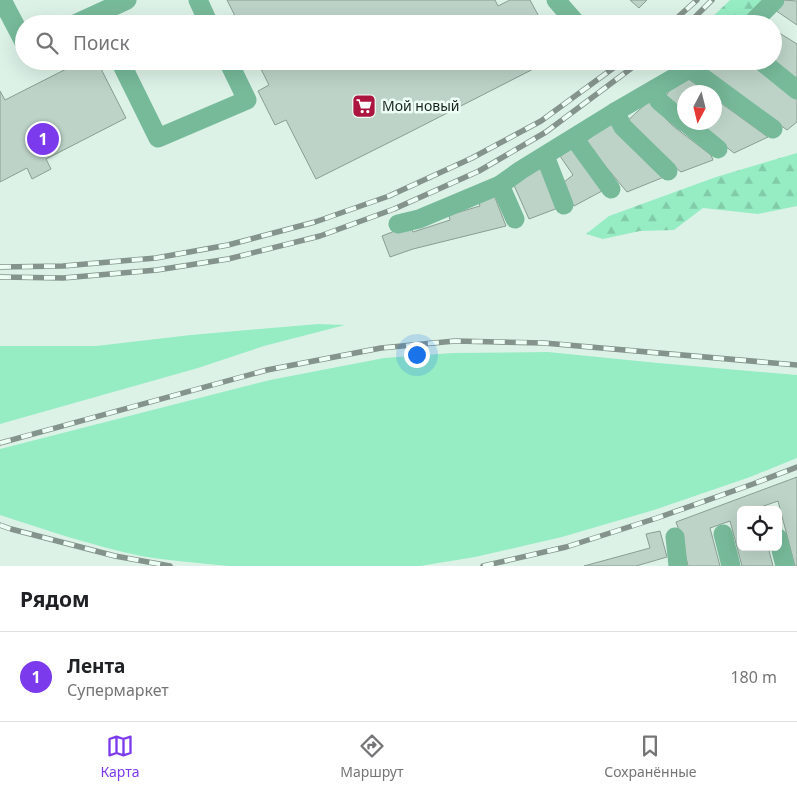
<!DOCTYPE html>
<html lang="ru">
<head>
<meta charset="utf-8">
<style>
	body { margin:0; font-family:"Noto Sans",sans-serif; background:#f6f6f6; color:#202124 }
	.controls { position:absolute; right:15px; bottom:15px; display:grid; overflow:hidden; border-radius:8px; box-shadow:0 5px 20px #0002 }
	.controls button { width:45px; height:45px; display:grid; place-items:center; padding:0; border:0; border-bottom:1px solid #e0e0e0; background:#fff; color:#202124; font:25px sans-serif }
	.compass { position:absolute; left:677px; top:85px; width:45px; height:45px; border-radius:50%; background:#fff; box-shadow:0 5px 20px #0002; rotate:187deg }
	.you { position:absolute; left:416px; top:354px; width:18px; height:18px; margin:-12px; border:4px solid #fff; border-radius:50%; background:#1a73e8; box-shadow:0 0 0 8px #1a73e833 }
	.badge { display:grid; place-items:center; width:32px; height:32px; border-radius:50%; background:#7c3aed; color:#fff; font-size:16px; font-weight:700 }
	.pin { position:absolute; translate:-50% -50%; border:2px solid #fff; box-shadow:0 1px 5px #0006 }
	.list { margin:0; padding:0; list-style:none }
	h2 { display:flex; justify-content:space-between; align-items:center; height:65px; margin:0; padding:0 20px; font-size:21px }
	h2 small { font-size:16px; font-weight:400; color:#757577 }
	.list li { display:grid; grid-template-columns:32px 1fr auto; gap:15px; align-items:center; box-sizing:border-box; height:90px; padding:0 20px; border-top:1px solid #e0e0e0 }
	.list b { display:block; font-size:19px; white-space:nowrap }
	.list p { margin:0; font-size:16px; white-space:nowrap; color:#757577 }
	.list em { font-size:16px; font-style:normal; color:#757577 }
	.icon { flex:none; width:28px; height:28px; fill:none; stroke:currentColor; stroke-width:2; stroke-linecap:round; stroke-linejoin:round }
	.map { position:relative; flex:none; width:797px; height:566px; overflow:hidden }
	.search { position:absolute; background:#fff; box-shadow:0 5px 20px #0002; left:15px; right:15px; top:15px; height:55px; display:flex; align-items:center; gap:12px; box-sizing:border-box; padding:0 18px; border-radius:28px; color:#757577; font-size:19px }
	.sheet { height:155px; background:#fff }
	nav { display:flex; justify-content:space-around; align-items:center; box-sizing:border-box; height:70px; border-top:1px solid #e0e0e0; background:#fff; font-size:14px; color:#757577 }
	nav a { display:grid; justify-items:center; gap:2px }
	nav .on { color:#7c3aed }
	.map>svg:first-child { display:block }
	.green { fill:#96edc4 }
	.forest { fill:url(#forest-firs) }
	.building { fill:#bdd3c7; stroke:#899e93 }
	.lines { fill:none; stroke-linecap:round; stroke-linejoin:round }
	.minor { stroke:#77ba9a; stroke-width:19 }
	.rail-casing { stroke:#84938b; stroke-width:5.5 }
	.rail { stroke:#edfff5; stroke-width:4; stroke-dasharray:11; stroke-linecap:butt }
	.labels { text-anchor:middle; stroke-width:5; stroke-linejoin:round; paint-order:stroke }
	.poi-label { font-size:14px; fill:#1b231f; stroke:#edfff5; text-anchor:start }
</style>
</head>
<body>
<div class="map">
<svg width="797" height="566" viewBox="0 0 797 566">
	<defs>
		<pattern id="forest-firs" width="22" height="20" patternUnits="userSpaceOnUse" patternTransform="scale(1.25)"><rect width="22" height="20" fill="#96edc4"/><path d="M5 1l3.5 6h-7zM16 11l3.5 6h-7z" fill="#81cba8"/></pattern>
	</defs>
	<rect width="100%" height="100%" fill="#dcf2e7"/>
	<g class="green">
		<polygon points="318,324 345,325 264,346 198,368 0,424 0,346 96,346 191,335"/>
		<path d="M548,352L658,363L797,375V458L750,477L654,510L562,537L475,557L420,566H229C200,563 170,561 141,556C93,546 46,530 0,515V449L270,380L384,358L453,353Z"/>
	</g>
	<g class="forest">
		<polygon points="730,0 770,0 744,24 705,24"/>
		<polygon points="797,153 797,206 758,214 703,208 674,230 640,231 603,239 586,234 609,216 716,177"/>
	</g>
	<g class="building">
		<polygon points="227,0 495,0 498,6 510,0 530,0 543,24 239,24"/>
		<polygon points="630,0 647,0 639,8"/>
		<polygon points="783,0 797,1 797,25 775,10"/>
		<polygon points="773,29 797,44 797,80 773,61"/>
		<polygon points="82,61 97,61 126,118 46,159 51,169 32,179 27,168 0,182 0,91 5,100"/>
		<polygon points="257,61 549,61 408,133 316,179 286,120 275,125 258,91 269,85"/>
		<polygon points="716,61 746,61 797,99 797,122 787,130 704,70"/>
		<polygon points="687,78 707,92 684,92 684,115 664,99 672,86"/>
		<polygon points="714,98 768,137 734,153 694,122 714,122"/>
		<polygon points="649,101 673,126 711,155 713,160 681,172 660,155 625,123"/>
		<polygon points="612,121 652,168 664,177 627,192 585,142"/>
		<polygon points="574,147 602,191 574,206 560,185 573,175 560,156"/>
		<polygon points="541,168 558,208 529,219 513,183"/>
		<polygon points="494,195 506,226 413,249 390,257 382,236 410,225 413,232 450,220 449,215 480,206 479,203"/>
		<polygon points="797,477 797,566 795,566 778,501 758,508 759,510 741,510 741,547 768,547 773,566 742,566 730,521 710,528 720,566 688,566 681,536 676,522"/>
		<polygon points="660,531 667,557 636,566 584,566 650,548 646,534"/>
	</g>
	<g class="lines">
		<g class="minor">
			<polyline points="2,0 24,42"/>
			<polyline points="198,0 209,24"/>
			<polyline points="556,0 577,24"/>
			<polyline points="75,24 127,0"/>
			<polyline points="751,24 775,0"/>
			<polyline points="120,61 158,138 247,100 228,61"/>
			<polyline points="761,61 797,90"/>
			<polyline points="691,69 773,129"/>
			<polyline points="655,89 659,101 684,122"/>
			<polyline points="615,112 623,127 668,171"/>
			<polyline points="685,122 718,149"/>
			<polyline points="574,138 611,189"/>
			<polyline points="545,156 564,205"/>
			<polyline points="500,185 515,219"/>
			<polyline points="398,224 419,219 500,185 521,170 615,112 703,61"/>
			<polyline points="723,534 731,566"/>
			<polyline points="675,537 678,566"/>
			<polyline points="778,538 785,566"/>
		</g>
		<g class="rail-casing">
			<g id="rail">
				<polyline points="670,24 697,0"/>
				<polyline points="688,24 712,0"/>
				<polyline points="0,267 63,266 156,258 228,245 315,222 389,196 472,158 541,121 623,61"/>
				<polyline points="0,277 63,278 157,270 228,259 320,236 394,209 479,171 546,132 641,61"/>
				<polyline points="0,443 267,370 381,348 455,341 544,343 797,365"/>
				<polyline points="0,525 11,529 115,556 170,566"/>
				<polyline points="483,566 566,547 657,518 753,484 797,467"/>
			</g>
		</g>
		<use href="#rail" class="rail"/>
	</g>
	<defs>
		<g id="supermarket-square" transform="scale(1.25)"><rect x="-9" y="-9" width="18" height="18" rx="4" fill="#ab1540" stroke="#edfff5"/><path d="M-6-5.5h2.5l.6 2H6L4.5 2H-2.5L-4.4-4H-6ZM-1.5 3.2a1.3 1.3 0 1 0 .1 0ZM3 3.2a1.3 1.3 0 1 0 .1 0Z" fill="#fff"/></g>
	</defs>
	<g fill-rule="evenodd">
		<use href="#supermarket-square" x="364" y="106"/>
	</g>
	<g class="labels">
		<g class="poi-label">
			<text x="382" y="111">Мой новый</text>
		</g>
	</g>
</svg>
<div class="controls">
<button><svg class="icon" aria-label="locate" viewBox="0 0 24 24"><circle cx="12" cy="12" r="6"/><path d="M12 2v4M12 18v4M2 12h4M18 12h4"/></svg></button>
</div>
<svg class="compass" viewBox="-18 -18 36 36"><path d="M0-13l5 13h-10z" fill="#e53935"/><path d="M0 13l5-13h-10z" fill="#757577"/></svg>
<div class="you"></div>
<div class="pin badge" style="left:43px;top:139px">1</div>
<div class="search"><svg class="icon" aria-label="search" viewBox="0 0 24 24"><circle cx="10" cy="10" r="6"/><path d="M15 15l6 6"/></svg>Поиск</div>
</div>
<section class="sheet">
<h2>Рядом<small></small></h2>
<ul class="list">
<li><span class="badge">1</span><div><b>Лента</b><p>Супермаркет</p></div><em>180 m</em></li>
</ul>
</section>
<nav>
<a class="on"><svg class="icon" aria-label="map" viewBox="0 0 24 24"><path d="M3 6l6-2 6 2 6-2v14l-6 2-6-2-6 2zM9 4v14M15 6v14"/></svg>Карта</a>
<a><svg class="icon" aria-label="directions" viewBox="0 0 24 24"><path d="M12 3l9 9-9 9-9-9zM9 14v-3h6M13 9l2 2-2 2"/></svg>Маршрут</a>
<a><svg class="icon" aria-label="saved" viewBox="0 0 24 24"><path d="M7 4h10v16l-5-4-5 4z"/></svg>Сохранённые</a>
</nav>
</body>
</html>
